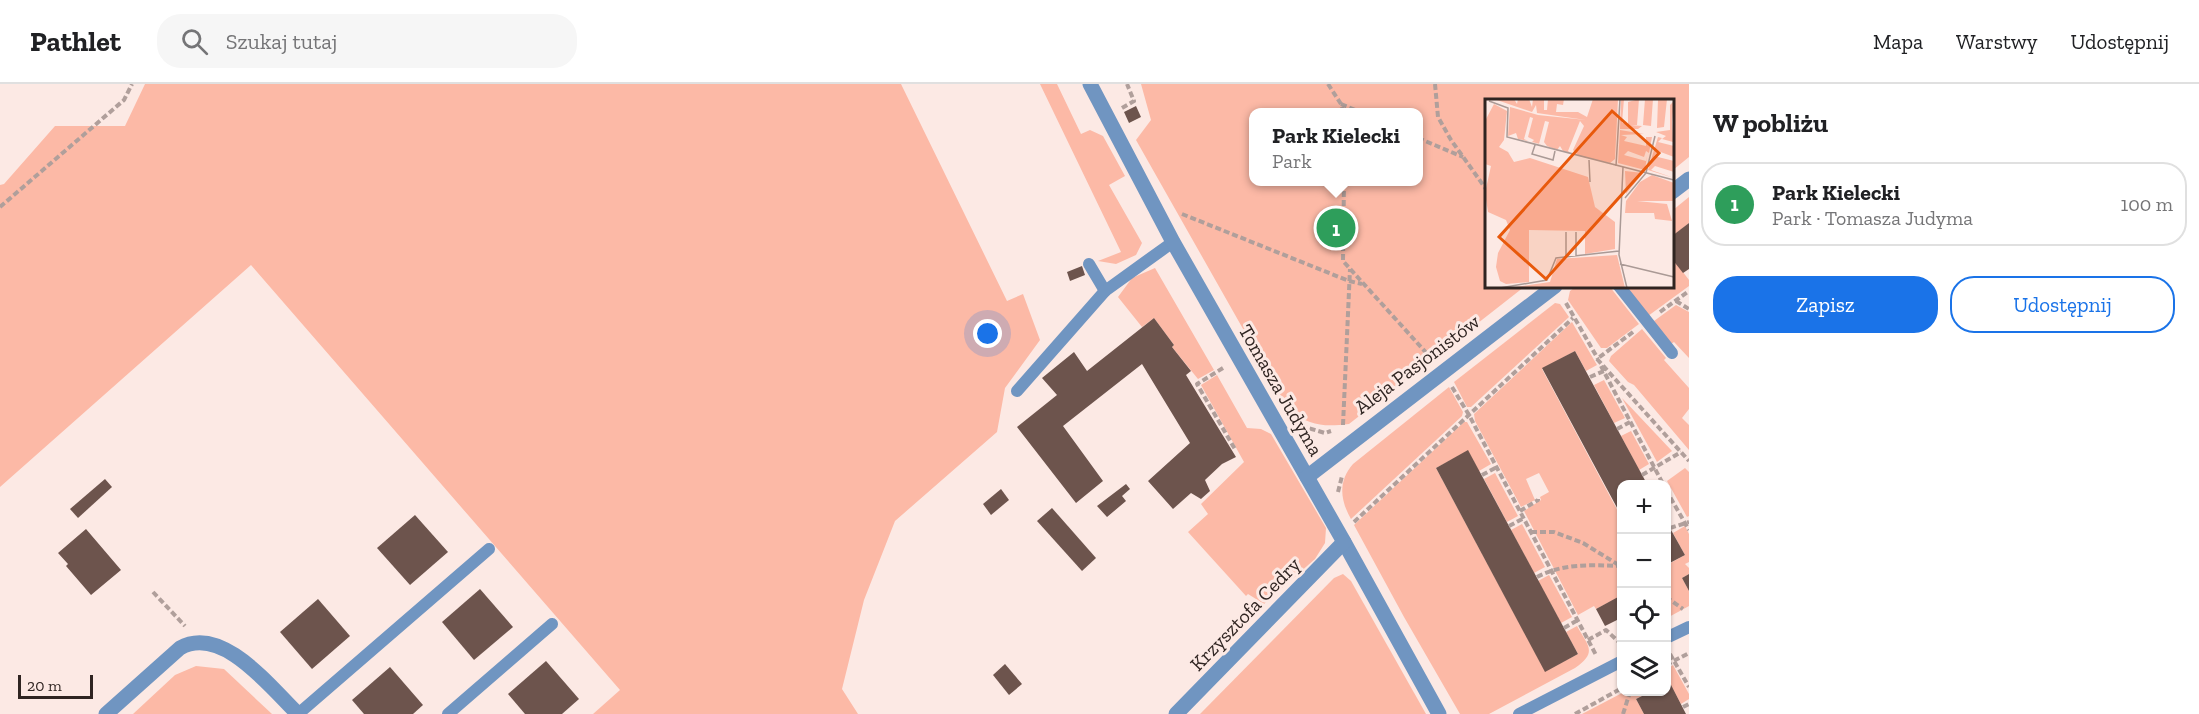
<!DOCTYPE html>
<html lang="pl">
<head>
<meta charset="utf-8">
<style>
	body { margin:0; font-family:"Zilla Slab",serif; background:#f6f6f6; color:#202124 }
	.controls { position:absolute; right:18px; bottom:18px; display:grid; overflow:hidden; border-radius:12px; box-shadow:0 2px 4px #0004 }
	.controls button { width:54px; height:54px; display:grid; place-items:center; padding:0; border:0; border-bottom:2px solid #e0e0e0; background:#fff; color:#202124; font:30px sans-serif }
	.scale { position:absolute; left:18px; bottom:15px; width:75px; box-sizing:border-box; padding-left:6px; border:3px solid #2f2421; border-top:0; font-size:16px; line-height:21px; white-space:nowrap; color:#2f2421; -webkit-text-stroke:4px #fce9e4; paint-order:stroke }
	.you { position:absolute; left:988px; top:250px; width:21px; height:21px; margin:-15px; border:4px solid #fff; border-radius:50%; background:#1a73e8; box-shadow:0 0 0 9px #1a73e833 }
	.badge { display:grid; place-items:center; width:39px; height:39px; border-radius:50%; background:#1a73e8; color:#fff; font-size:20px; font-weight:700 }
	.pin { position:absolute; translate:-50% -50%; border:3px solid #fff; box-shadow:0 2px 6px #0006 }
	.popup { position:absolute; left:1249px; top:24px; width:174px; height:78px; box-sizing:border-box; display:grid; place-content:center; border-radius:12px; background:#fff; filter:drop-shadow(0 2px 4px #0005); font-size:20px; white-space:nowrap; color:#757577 }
	.popup b { font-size:22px; color:#202124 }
	.popup::after { content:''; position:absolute; left:50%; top:100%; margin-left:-12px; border:12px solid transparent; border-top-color:#fff }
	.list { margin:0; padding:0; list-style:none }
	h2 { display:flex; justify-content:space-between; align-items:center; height:78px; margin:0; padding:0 24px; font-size:26px }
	h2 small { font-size:20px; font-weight:400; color:#757577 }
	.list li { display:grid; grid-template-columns:39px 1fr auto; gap:18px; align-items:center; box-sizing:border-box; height:84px; margin:0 12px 12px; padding:0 12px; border:2px solid #e0e0e0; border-radius:24px }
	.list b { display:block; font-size:22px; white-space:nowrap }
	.list p { margin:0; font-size:20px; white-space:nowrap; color:#757577 }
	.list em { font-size:20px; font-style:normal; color:#757577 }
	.actions { display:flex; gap:12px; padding:18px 24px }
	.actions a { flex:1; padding:14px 0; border:2px solid #1a73e8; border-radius:24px; text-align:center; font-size:21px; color:#1a73e8 }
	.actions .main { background:#1a73e8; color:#fff }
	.icon { flex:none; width:33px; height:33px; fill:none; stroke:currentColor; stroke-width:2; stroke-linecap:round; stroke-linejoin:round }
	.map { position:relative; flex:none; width:1689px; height:630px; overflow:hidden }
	header { display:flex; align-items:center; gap:36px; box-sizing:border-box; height:84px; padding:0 30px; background:#fff; border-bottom:2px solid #e0e0e0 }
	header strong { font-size:28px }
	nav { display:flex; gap:33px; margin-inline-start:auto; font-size:21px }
	.search { width:420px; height:54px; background:#f6f6f6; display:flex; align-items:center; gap:15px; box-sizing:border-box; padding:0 21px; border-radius:24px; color:#757577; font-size:22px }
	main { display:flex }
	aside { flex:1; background:#fff }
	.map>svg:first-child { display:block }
	.green { fill:#fcb9a6; fill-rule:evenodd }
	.building { fill:#6d544d }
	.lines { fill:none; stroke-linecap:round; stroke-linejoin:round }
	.path { stroke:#b09f9b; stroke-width:4; stroke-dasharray:6 3; stroke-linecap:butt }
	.service { stroke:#7095c1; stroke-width:12 }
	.minor { stroke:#7095c1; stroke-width:15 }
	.labels { text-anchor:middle; stroke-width:6; stroke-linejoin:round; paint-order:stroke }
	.street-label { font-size:20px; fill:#2f2421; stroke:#fce9e4 }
	.inset-road { fill:none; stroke:#aa9a96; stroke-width:1.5 }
	.view { fill:#e8590c; fill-opacity:0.15; stroke:#e8590c; stroke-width:3 }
	.inset-edge { fill:none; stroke:#2f2421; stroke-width:3 }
</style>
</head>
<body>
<header>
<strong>Pathlet</strong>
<div class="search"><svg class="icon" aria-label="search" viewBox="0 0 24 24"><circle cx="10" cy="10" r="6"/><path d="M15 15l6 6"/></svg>Szukaj tutaj</div>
<nav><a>Mapa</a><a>Warstwy</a><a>Udostępnij</a></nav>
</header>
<main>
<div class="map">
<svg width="1689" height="630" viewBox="0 0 1689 630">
	<rect width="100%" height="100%" fill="#fce9e4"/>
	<g class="green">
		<polygon points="145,0 901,0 1007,217 1023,210 1040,256 1005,304 997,348 895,437 864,516 842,605 858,630 593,630 620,606 251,181 0,403 0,101 4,100 55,42 125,42"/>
		<polygon points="1040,0 1057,0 1081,50 1090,46 1103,52 1125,92 1109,101 1142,159 1136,171 1116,180 1098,177 1121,168"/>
		<path d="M1141,0H1689V73L1673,86L1672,16H1486V202L1524,203L1349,340C1324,343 1310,342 1289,326L1136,56L1151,36ZM1254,28H1418V98H1254Z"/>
		<polygon points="1689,113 1689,139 1673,152 1673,126"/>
		<polygon points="1673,175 1689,196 1689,202 1648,232 1626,203 1672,202"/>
		<polygon points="1155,184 1214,286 1198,295 1172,263 1174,261 1154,234 1142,243 1118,213 1132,194"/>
		<polygon points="1577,202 1610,203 1639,240 1607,264 1601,264 1568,216 1570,207"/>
		<polygon points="1555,219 1560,220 1569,233 1471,323 1467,323 1454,298"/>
		<polygon points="1676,221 1689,228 1689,274 1674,258 1671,260 1654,237"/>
		<polygon points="1572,238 1597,281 1586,287 1575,267 1542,285 1621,433 1621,521 1617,514 1596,525 1594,522 1578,531 1524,427 1541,416 1540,413 1549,408 1539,389 1526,395 1535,416 1521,423 1475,337 1474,330"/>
		<polygon points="1642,245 1666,274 1664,276 1689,304 1689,325 1682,334 1689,341 1689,366 1634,301 1628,298 1609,277 1611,272"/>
		<polygon points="1217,291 1247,344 1261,345 1271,350 1326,444 1325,459 1315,475 1264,520 1248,510 1246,512 1188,448 1208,430 1201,420 1244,378 1201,301"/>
		<polygon points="1604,296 1625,334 1614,339 1594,301"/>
		<path d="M1449,303L1463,328L1462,332L1351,435C1340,416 1338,397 1353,380Z"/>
		<polygon points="1622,314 1672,367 1657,378"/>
		<path d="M1464,338H1467L1491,380L1479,387L1468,367L1436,384L1545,587L1578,570L1566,548L1577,542C1588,562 1598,568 1575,584L1489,630H1460L1404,533L1354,441Z"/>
		<polygon points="1631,347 1649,380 1639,386 1621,352"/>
		<polygon points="1685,384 1689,388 1689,432 1687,433 1667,397"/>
		<polygon points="1495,389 1518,432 1507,438 1484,395"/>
		<polygon points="1522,440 1545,483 1534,489 1511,446"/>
		<polygon points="1685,442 1689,450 1689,478 1685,480 1689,484 1689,490 1682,494 1689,507 1689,522 1667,534 1667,481 1685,471 1673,449"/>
		<polygon points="1343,490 1351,497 1426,630 1200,630 1334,494"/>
		<polygon points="1549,491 1572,533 1561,539 1538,497"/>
		<polygon points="1673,581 1689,610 1689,615 1681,620 1669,598 1667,598 1667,585"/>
		<polygon points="196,582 224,585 272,630 133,630 175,591"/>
		<polygon points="1624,608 1650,608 1636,615 1644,630 1582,630"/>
	</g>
	<g class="building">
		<polygon points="1136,22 1141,33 1129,39 1124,28"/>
		<polygon points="1689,139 1689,185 1683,189 1672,175 1672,152"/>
		<polygon points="1082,182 1085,191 1070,197 1067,188"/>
		<polygon points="1154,234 1174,261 1172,263 1191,287 1186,291 1236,373 1222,380 1205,396 1210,407 1201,415 1191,409 1173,425 1148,397 1190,359 1142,280 1063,342 1103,397 1076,419 1017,343 1057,311 1042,294 1074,268 1087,287"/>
		<polygon points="1575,267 1647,400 1622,400 1622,433 1542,284"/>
		<polygon points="1468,366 1578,570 1545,588 1436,384"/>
		<polygon points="105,395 112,403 78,434 70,425"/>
		<polygon points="1126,400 1130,405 1122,412 1126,417 1107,433 1097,422"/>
		<polygon points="1001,405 1009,416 991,431 983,420"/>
		<polygon points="1052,424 1096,474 1082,487 1037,437"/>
		<polygon points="415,431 448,468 410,501 377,464"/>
		<polygon points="1666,437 1685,471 1666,481"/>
		<polygon points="86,445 121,486 91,511 66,482 68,480 58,469"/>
		<polygon points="1689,490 1689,507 1682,494"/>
		<polygon points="480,505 513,543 474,576 442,538"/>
		<polygon points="1618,513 1622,521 1622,544 1617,536 1605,542 1596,525"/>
		<polygon points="318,515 350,552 312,585 280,548"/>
		<polygon points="546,577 579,615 562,630 525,630 508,610"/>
		<polygon points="1005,580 1022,600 1009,611 993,591"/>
		<polygon points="390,583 423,621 413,630 364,630 352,616"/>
		<polygon points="1669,597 1686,630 1644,630 1636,615 1650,608 1666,608 1666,598"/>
	</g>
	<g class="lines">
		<g class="path">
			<polyline points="1328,0 1341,20 1343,28"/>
			<polyline points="1435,0 1438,33 1451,56 1486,105"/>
			<polyline points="1341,20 1360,28"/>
			<polyline points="1122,24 1134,17 1127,0"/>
			<polyline points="1418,54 1463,73"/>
			<polyline points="1344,98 1343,177 1430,273"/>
			<polyline points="0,123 124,16 132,0"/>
			<polyline points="1182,130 1349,197 1362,200"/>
			<polyline points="1676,217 1689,225"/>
			<polyline points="1566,219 1598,275"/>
			<polyline points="1660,228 1689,207"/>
			<polyline points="1633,248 1597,275 1689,377"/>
			<polyline points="1601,282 1663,400"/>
			<polyline points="1223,284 1197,300 1236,367"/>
			<polyline points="1590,293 1604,287"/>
			<polyline points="1452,303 1469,331 1596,571"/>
			<polyline points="1343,341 1350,185"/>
			<polyline points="1301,342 1325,349 1331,347"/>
			<polyline points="1617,345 1630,338"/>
			<polyline points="1482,391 1497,383"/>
			<polyline points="1642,391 1681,368"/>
			<polyline points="1666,406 1689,446"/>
			<polyline points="1338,408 1342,392"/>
			<polyline points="1520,427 1538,416 1538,415"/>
			<polyline points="1354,438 1573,234"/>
			<polyline points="1509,442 1524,434"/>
			<polyline points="1670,444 1689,438"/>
			<polyline points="1531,448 1554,448 1583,459 1622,483"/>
			<path d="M1537,493C1564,479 1590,481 1621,482"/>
			<polyline points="153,508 185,542"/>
			<polyline points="1666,513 1683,525"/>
			<polyline points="1564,544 1578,536"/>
			<polyline points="1588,556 1606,546 1619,558"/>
			<polyline points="1670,570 1689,603"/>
			<polyline points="1666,581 1689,569"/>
			<polyline points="1683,623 1689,620"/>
			<polyline points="1575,630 1622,604"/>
			<polyline points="1623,630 1630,608"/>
		</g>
		<g class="service">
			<polyline points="1089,180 1105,207"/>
			<polyline points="1619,202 1672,269"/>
			<polyline points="1017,307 1105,207 1173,158"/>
			<polyline points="1666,554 1689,543"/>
			<polyline points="298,630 489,465"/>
			<polyline points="448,630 552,540"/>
			<polyline points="1519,630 1622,577"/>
		</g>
		<g class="minor">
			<polyline points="1090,0 1173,158 1344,458 1439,630"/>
			<polyline points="1672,108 1689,95"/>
			<polyline points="1307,393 1555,202"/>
			<path d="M106,630L180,564C222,540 271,604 298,630"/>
			<polyline points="1176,630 1344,458"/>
		</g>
	</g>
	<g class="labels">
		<g class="street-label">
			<text transform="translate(1417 280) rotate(-37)" y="7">Aleja Pasjonistów</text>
			<text transform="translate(1281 306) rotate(60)" y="7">Tomasza Judyma</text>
			<text transform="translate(1245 530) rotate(-46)" y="7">Krzysztofa Cedry</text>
		</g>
	</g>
	<g transform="translate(1485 15)">
		<rect width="189" height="189" fill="#fce9e4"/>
		<path d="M9,0H29L32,5L33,0H44L47,8L48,0H59V11H62L63,0H79L78,6L72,5L71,13H93L102,18L108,0H133L130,60L125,64L94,57L88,51L99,27L95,22L83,52L87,55L78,52L75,47L72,51L62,47L59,43L64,23L60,22L54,45L59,46L47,43L49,41L43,38L48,19L45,18L39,40L43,42L33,40L31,34L23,37L25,8L53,16L101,21L52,14L51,6L47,13ZM136,0H139L137,24L143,25V3L154,0L152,26H146L157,27L153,30H135ZM160,0H168L166,27L158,26ZM182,0L179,28L172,29L173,1ZM189,2L187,23L188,43L177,40L181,37L171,33L185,31V6ZM9,5L22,12L19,41L14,48L23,53L29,63L45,59L103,78L110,108L130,123V150L100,155V132L44,131V183L21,185L15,182L11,168L13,154L25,131L21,121L3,113L0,94L6,67L0,65V22ZM135,31L159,35L136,36L142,38L139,42L161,47V38H167L164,54L161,52L159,58L143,52L139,56L161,62L162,57L160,71L133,64ZM173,38L177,39L173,43L189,47V58L173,52L169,57L189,62V73L170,67L166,71L189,79L163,71ZM140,72L158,74L141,95ZM167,76L189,84V102H152L182,105L187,122L170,120L169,114H140L141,102L155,83ZM132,156L140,189H23L65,183L72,160Z" fill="#fcb9a6"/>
		<path class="inset-road" d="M4,2L23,9L22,38L189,81M50,46L47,55L68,61L70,52M104,61L105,83M131,67L135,0M138,68L134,156L142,189M140,99L161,74L170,37M91,157V133M81,158V133M135,165L189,178M15,189L62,181L71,159L134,152"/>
		<path class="view" d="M127,12L174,54L61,180L14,138Z"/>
		<rect width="189" height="189" class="inset-edge"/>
	</g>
</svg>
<div class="controls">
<button>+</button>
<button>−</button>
<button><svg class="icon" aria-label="locate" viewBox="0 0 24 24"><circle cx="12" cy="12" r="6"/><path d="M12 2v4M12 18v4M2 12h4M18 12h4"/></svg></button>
<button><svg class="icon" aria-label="layers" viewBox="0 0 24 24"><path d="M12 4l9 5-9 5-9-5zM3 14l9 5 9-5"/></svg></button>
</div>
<div class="scale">20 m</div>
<div class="you"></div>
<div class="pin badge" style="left:1336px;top:144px;background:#2e9e5b">1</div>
<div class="popup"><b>Park Kielecki</b>Park</div>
</div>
<aside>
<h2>W pobliżu<small></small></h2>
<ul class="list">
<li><span class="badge" style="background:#2e9e5b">1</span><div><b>Park Kielecki</b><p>Park · Tomasza Judyma</p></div><em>100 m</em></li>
</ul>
<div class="actions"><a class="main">Zapisz</a><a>Udostępnij</a></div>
</aside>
</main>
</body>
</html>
